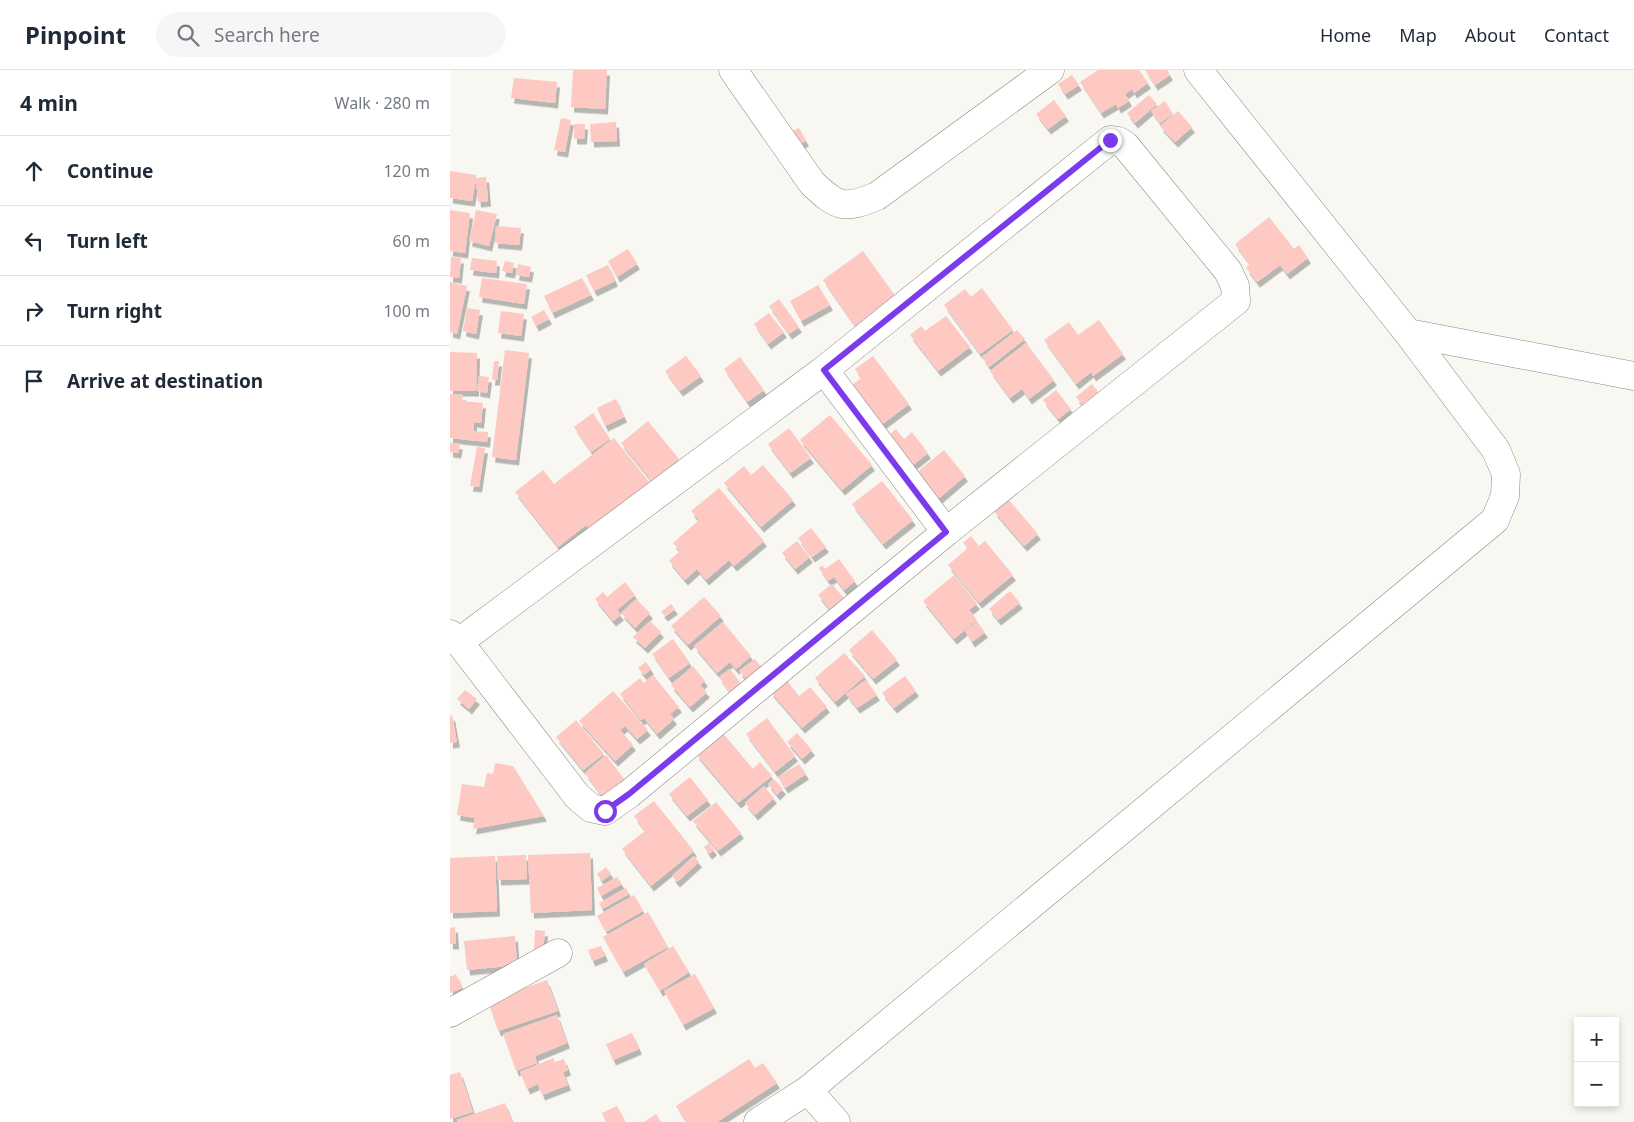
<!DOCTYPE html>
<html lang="en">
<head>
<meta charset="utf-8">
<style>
	body { margin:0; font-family:"Noto Sans",sans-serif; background:#f6f6f7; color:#1f2937 }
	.controls { position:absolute; right:15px; bottom:15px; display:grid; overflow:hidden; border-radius:0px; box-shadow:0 2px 8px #0003 }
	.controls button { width:45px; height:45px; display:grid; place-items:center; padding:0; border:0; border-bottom:1px solid #e0e1e3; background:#fff; color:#1f2937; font:25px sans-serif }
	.stop { position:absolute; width:15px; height:15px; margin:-11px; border:4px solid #7c3aed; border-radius:50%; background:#fff }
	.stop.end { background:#7c3aed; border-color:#fff; box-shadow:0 1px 5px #0008 }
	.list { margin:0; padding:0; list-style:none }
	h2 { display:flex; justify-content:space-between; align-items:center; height:65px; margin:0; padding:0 20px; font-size:21px }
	h2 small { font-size:16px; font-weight:400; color:#747a83 }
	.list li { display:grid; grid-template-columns:32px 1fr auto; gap:15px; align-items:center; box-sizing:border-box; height:70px; padding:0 20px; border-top:1px solid #e0e1e3 }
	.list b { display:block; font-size:19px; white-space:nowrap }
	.list em { font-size:16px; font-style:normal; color:#747a83 }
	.icon { flex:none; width:28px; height:28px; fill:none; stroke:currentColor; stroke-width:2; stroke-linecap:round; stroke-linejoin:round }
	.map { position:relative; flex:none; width:1184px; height:1052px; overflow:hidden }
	header { display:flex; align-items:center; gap:30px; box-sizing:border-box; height:70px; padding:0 25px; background:#fff; border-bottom:1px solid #e0e1e3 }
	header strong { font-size:24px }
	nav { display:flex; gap:28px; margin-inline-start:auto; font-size:18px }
	.search { width:350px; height:45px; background:#f6f6f7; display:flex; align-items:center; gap:12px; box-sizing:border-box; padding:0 18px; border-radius:28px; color:#747a83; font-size:19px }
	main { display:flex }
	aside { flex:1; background:#fff }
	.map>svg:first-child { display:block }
	.building { fill:#fec8c3; filter:url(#shadow) }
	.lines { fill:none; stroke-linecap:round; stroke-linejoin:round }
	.minor-casing { stroke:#888882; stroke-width:29 }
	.minor { stroke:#fff; stroke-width:28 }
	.route { stroke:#7c3aed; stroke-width:6 }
</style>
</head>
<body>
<header>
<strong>Pinpoint</strong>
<div class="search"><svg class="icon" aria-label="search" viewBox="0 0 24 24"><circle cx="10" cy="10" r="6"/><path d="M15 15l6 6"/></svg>Search here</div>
<nav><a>Home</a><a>Map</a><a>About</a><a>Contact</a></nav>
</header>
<main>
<aside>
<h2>4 min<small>Walk · 280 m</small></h2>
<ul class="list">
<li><svg class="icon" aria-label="ahead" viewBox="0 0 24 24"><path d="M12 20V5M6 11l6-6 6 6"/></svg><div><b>Continue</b></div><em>120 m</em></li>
<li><svg class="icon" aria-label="left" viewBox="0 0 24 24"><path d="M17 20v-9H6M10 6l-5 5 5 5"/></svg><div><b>Turn left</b></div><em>60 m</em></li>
<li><svg class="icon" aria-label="right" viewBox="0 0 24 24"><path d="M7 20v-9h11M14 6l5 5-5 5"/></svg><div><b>Turn right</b></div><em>100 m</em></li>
<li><svg class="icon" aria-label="arrive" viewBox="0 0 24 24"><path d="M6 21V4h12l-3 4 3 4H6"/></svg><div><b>Arrive at destination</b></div></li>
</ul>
</aside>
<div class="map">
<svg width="1184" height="1052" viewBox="0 0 1184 1052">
	<defs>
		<filter id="shadow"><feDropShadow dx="3" dy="5.5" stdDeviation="0" flood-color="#0004"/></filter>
	</defs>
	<rect width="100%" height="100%" fill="#f8f7f1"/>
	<g class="building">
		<polygon points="123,0 157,0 155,39 121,37"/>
		<polygon points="648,0 689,0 698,13 684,23 682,19 675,24 679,31 668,38 666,34 651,43 630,12"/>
		<polygon points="695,0 717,0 720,5 705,15"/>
		<polygon points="622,5 629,15 615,24 608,14"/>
		<polygon points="64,8 107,12 105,33 61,28"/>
		<polygon points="699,25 707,34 685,53 677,43"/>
		<polygon points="604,30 616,46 598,59 586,44"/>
		<polygon points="715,31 723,44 710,53 701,41"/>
		<polygon points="728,41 742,57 725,72 710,56"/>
		<polygon points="111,48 121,50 115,82 104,80"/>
		<polygon points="166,52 167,71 141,72 140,54"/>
		<polygon points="124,54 135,54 134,69 124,69"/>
		<polygon points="349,58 356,71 348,75 341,62"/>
		<polygon points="0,101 26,105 26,108 36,107 38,131 28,132 26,109 22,131 0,128"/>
		<polygon points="0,140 20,143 15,183 0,181"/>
		<polygon points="26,140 47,144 39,176 19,171"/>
		<polygon points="819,147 844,179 849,175 858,188 837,204 830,195 807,212 796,198 800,194 785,174"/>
		<polygon points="46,156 71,158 69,175 45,173"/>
		<polygon points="178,179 187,194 167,207 158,191"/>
		<polygon points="413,181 446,227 405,256 373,210"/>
		<polygon points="1,187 11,188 9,208 0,207"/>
		<polygon points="22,188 47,191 46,203 20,200"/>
		<polygon points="55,191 64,193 62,203 52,201"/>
		<polygon points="68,194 81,197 79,207 66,205"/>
		<polygon points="158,195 165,211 144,221 136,205"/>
		<polygon points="32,208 77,214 74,234 29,227"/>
		<polygon points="132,208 141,225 102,243 94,226"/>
		<polygon points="0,212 17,216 7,264 0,262"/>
		<polygon points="368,215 380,235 351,251 340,231"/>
		<polygon points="532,218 563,260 530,284 494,235 515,219 521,227"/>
		<polygon points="329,229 349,257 339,264 319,236"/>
		<polygon points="17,238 30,240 26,264 13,261"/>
		<polygon points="94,240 99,249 86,256 81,247"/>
		<polygon points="51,241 74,244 71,266 48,263"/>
		<polygon points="319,243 334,262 318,274 304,254"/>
		<polygon points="496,246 520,277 488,301 460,265 471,256 475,261"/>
		<polygon points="649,250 673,284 643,306 641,302 626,314 594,270 619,252 628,265"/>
		<polygon points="567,260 575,269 539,297 532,287"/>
		<polygon points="576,273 604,310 579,329 572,319 560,328 540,301"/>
		<polygon points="55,280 79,283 66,390 42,387"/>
		<polygon points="0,282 27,283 26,321 0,321"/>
		<polygon points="236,286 251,306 230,321 215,301"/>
		<polygon points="423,286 459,334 426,359 397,319 411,308 405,299"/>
		<polygon points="290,287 314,320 297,332 274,299"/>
		<polygon points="44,291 49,291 47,310 42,310"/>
		<polygon points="29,306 39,307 37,323 27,321"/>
		<polygon points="642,314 649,323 633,335 626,327"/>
		<polygon points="606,320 621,339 608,349 593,330"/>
		<polygon points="0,324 13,325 12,331 33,333 31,353 24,352 24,361 38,362 37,372 0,368"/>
		<polygon points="166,329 174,347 155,356 147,338"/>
		<polygon points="143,343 160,369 141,382 124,357"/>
		<polygon points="380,345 422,395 392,420 350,370"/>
		<polygon points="198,351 229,389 202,411 171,373"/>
		<polygon points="339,358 361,388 340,403 318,374"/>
		<polygon points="446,359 454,369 462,362 478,383 458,399 434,369"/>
		<polygon points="164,368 201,414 140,460 136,455 108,477 65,422 93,400 104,414"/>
		<polygon points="0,373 10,374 8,383 0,382"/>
		<polygon points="27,377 35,378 29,417 20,416"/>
		<polygon points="494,380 515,406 487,430 466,403"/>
		<polygon points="313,395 343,430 311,457 274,413 294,396 301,405"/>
		<polygon points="432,411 463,450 433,474 402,434"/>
		<polygon points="269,418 314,471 284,496 279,490 256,510 247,499 235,510 219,491 230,481 223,473 249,450 241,441"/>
		<polygon points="558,429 588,464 574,476 544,441"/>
		<polygon points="361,458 376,477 362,487 348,468"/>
		<polygon points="521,466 529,476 535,471 563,505 529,533 498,495 518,478 513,473"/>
		<polygon points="347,471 360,487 345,499 332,483"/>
		<polygon points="389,489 405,511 394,520 384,507 378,511 369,498 372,495 375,499"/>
		<polygon points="504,505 527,534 519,540 527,550 504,569 473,531"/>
		<polygon points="175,512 185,525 167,540 171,545 163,551 145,529 153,522 157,527"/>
		<polygon points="382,514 397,532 383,543 368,525"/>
		<polygon points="560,521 570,533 548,550 539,539"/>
		<polygon points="254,527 271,546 238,575 221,556"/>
		<polygon points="186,529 200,543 185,558 171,543"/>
		<polygon points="221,534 225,539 215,546 211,542"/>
		<polygon points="200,551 211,562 195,578 183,567"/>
		<polygon points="273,552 301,586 286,599 280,592 267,603 244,576"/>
		<polygon points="527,552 535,562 522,572 515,561"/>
		<polygon points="422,560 447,590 423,609 399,580"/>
		<polygon points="223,569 240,593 219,608 202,584"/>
		<polygon points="394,583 415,606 385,632 365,608"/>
		<polygon points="305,589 314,600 299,612 289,601"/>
		<polygon points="196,592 201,599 194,605 188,598"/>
		<polygon points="243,596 255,611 250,615 257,622 240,637 221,615"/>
		<polygon points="280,599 292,615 280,623 269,607"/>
		<polygon points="203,605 229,637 220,644 224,649 207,664 194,648 191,650 170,624 190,608 194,613"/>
		<polygon points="455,606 466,621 444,638 432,623"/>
		<polygon points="335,608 349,626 360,617 377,637 352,658 320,621"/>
		<polygon points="416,610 427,625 407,638 396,624"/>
		<polygon points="15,620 27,629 19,639 7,629"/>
		<polygon points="163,621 198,660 187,669 175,656 170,660 183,675 165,691 129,651"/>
		<polygon points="2,645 7,672 0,673 0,646"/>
		<polygon points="317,648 345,686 325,702 296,664"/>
		<polygon points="126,650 154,684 133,700 106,667"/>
		<polygon points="272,662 303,699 310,692 322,706 288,733 246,684"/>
		<polygon points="347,663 362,680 352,689 337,672"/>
		<polygon points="156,685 175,710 153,727 135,703"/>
		<polygon points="45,693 63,696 94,746 23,759 25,748 7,745 12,714 34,717 37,703 43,704"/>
		<polygon points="349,694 356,704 335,718 328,707"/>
		<polygon points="240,707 258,730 237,746 219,724"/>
		<polygon points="324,709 333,719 327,725 318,714"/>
		<polygon points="314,716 324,728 305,745 295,733"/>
		<polygon points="204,731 244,781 201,816 172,779 195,761 184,746"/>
		<polygon points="266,732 291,763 268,781 243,751"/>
		<polygon points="259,773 264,780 259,784 254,777"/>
		<polygon points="140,783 142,840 81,843 78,785"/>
		<polygon points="76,785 77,809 48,810 47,786"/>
		<polygon points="45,786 47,841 0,843 0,788"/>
		<polygon points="244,786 249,792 227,812 222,806"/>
		<polygon points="156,797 161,804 152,811 147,804"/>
		<polygon points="167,807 172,814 151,826 147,818"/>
		<polygon points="176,818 179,824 152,839 149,833"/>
		<polygon points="184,825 193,841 156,862 147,846"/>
		<polygon points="198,842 218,877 173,902 153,867"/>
		<polygon points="5,857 6,874 0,874 0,858"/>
		<polygon points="85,860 95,861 93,880 84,880"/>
		<polygon points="65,866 67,895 17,900 14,871"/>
		<polygon points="151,876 155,886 142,891 138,880"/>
		<polygon points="223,876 239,902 210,921 194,894"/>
		<polygon points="6,904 12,918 0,923 0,907"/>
		<polygon points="245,904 264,938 233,955 214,921"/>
		<polygon points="97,910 108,941 48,961 38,931"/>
		<polygon points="107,945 117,973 85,986 87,993 66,1001 53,964"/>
		<polygon points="182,963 189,979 163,990 156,974"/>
		<polygon points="103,988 105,992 114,989 118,1000 113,1002 118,1015 92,1025 88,1014 77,1019 70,1002"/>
		<polygon points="299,989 305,998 313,993 327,1013 267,1052 236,1052 226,1036"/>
		<polygon points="10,1002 23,1042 0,1049 0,1005"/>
		<polygon points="55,1033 62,1052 7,1052 7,1050"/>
		<polygon points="167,1036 175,1052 156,1052 152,1043"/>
		<polygon points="206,1044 211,1052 194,1052"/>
	</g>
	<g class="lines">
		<g class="minor-casing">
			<g id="minor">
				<path d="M283,0L362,113C387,137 394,140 427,126L600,0"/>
				<polyline points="958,263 1184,306"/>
				<polyline points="0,564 9,572 127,726 141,738 155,741 179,724 496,462 374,300"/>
				<polyline points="9,572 374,300 660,70 668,71 675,75 778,201 785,216 786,231 496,462"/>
				<polyline points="0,943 108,883"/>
				<polyline points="358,1020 386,1052"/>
				<polyline points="308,1052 358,1020 1045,450 1055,426 1056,404 1046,380 958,263 748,0"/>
			</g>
		</g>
		<use href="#minor" class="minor"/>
	</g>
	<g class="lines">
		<polyline class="route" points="155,741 179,724 496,462 374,300 660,70"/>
	</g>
</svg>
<div class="controls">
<button>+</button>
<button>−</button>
</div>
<div class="stop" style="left:155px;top:741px"></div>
<div class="stop end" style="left:660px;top:70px"></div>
</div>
</main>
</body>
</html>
